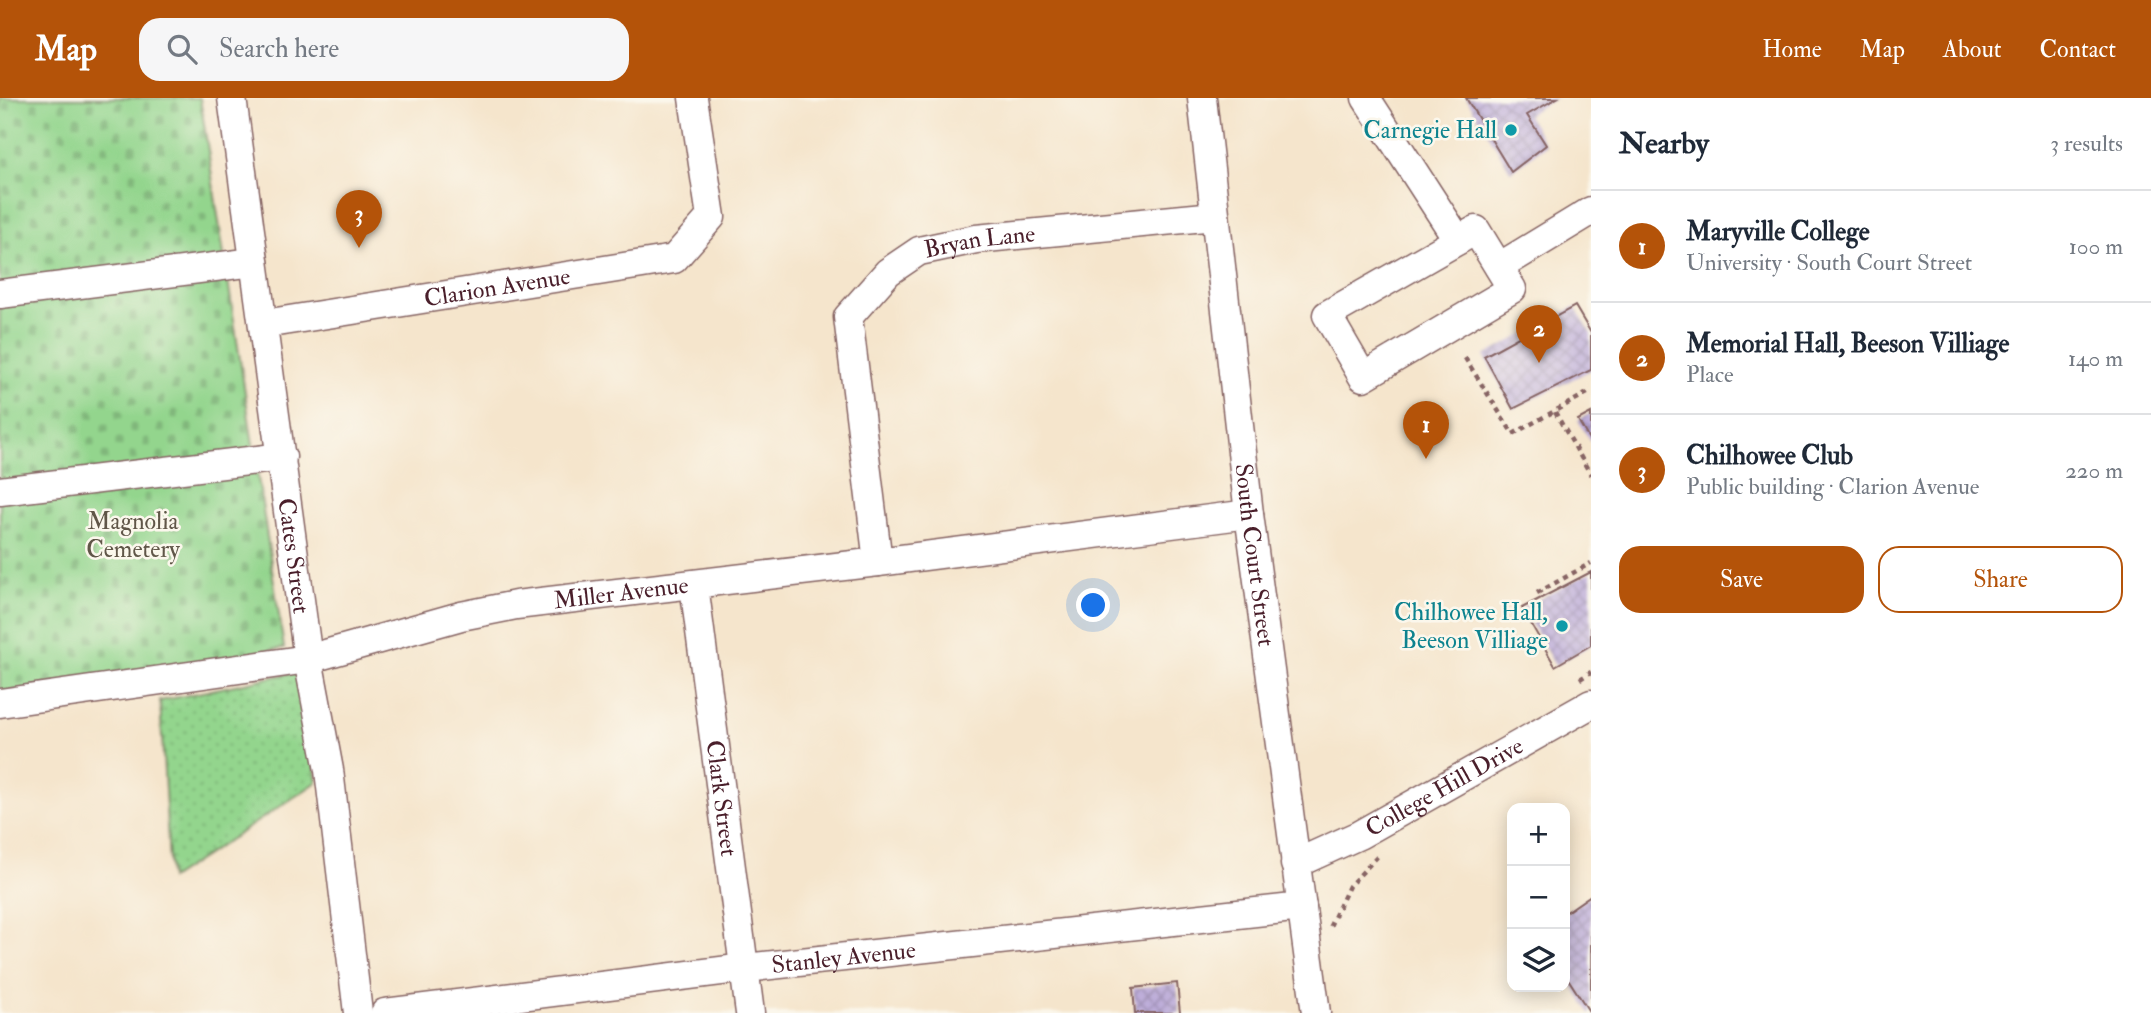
<!DOCTYPE html>
<html lang="en">
<head>
<meta charset="utf-8">
<style>
	body { margin:0; font-family:"IM FELL Double Pica",serif; background:#f6f6f7; color:#1f2937 }
	.controls { position:absolute; right:21px; bottom:21px; display:grid; overflow:hidden; border-radius:14px; box-shadow:0 4px 18px #0003 }
	.controls button { width:63px; height:63px; display:grid; place-items:center; padding:0; border:0; border-bottom:2px solid #e0e1e3; background:#fff; color:#1f2937; font:35px sans-serif }
	.you { position:absolute; left:1094px; top:508px; width:24px; height:24px; margin:-18px; border:5px solid #fff; border-radius:50%; background:#1a73e8; box-shadow:0 0 0 10px #1a73e833 }
	.badge { display:grid; place-items:center; width:46px; height:46px; border-radius:50%; background:#b45309; color:#fff; font-size:23px; font-weight:700 }
	.pin { position:absolute; translate:-50% -58px; filter:drop-shadow(0 2px 4px #0008) }
	.pin::after { content:''; position:absolute; top:37px; width:24px; height:21px; background:inherit; clip-path:polygon(0 0,100% 0,50% 100%) }
	.list { margin:0; padding:0; list-style:none }
	h2 { display:flex; justify-content:space-between; align-items:center; height:91px; margin:0; padding:0 28px; font-size:30px }
	h2 small { font-size:23px; font-weight:400; color:#747a83 }
	.list li { display:grid; grid-template-columns:46px 1fr auto; gap:21px; align-items:center; box-sizing:border-box; height:112px; padding:0 28px; border-top:2px solid #e0e1e3 }
	.list b { display:block; font-size:26px; white-space:nowrap }
	.list p { margin:0; font-size:23px; white-space:nowrap; color:#747a83 }
	.list em { font-size:23px; font-style:normal; color:#747a83 }
	.actions { display:flex; gap:14px; padding:21px 28px }
	.actions a { flex:1; padding:16px 0; border:2px solid #b45309; border-radius:21px; text-align:center; font-size:24px; color:#b45309 }
	.actions .main { background:#b45309; color:#fff }
	.icon { flex:none; width:38px; height:38px; fill:none; stroke:currentColor; stroke-width:2; stroke-linecap:round; stroke-linejoin:round }
	.map { position:relative; flex:none; width:1591px; height:915px; overflow:hidden }
	header { display:flex; align-items:center; gap:42px; box-sizing:border-box; height:98px; padding:0 35px; background:#b45309; color:#fff }
	header strong { font-size:33px }
	nav { display:flex; gap:38px; margin-inline-start:auto; font-size:24px }
	.search { width:490px; height:63px; background:#f6f6f7; display:flex; align-items:center; gap:18px; box-sizing:border-box; padding:0 24px; border-radius:21px; color:#747a83; font-size:26px }
	main { display:flex }
	aside { flex:1; background:#fff }
	.map>svg:first-child { display:block }
	.cemetery { fill:url(#cemetery-stones); stroke:#6e7a5c; stroke-width:2 }
	.park { fill:url(#park-dots); stroke:#6e7a5c; stroke-width:2 }
	.building { fill:url(#building-cross-hatch) }
	.lines { fill:none; stroke-linecap:round; stroke-linejoin:round }
	.minor-casing { stroke:#866463; stroke-width:31 }
	.path { stroke:#866463; stroke-width:4.5; stroke-dasharray:5 5; stroke-linecap:butt }
	.minor { stroke:#fff; stroke-width:28 }
	.culture-dot { fill:#0f9aa8; stroke:#fbf7ec; stroke-width:2.5 }
	.labels { text-anchor:middle; stroke-width:5; stroke-linejoin:round; paint-order:stroke }
	.culture-label { font-size:24px; fill:#0d838f; stroke:#fbf7ec; text-anchor:end }
	.street-label { font-size:24px; fill:#4a1f2b; stroke:#fbf7ec }
	.park-label { font-size:24px; fill:#605648; stroke:#fbf7ec }
</style>
</head>
<body>
<header>
<strong>Map</strong>
<div class="search"><svg class="icon" aria-label="search" viewBox="0 0 24 24"><circle cx="10" cy="10" r="6"/><path d="M15 15l6 6"/></svg>Search here</div>
<nav><a>Home</a><a>Map</a><a>About</a><a>Contact</a></nav>
</header>
<main>
<div class="map">
<svg width="1591" height="915" viewBox="0 0 1591 915">
	<defs>
		<pattern id="cemetery-stones" width="16" height="16" patternUnits="userSpaceOnUse" patternTransform="scale(1.75)"><rect width="16" height="16" fill="#93d58d"/><path d="M2 7V4a2 2 0 0 1 4 0v3zM10 15v-3a2 2 0 0 1 4 0v3z" fill="#80b67a"/></pattern>
		<pattern id="park-dots" width="8" height="8" patternUnits="userSpaceOnUse" patternTransform="scale(1.75)"><rect width="8" height="8" fill="#93d58d"/><path d="M2 2h.1M6 6h.1" fill="none" stroke="#80b67a" stroke-width="1.8" stroke-linecap="round"/></pattern>
		<pattern id="building-cross-hatch" width="8" height="8" patternUnits="userSpaceOnUse" patternTransform="scale(1.75)"><rect width="8" height="8" fill="#b9a8d8"/><path d="M0 0l8 8M0 8l8-8" fill="none" stroke="#9888af"/></pattern>
	</defs>
	<rect width="100%" height="100%" fill="#fbf7ec"/>
	<filter id="ink" filterUnits="userSpaceOnUse"><feTurbulence type="fractalNoise" baseFrequency=".0143" numOctaves="2"/><feDisplacementMap in="SourceGraphic" scale="14" xChannelSelector="R" yChannelSelector="G"/><feConvolveMatrix kernelMatrix="1 2 1 2 8 2 1 2 1" color-interpolation-filters="sRGB"/></filter>
	<filter id="wash" filterUnits="userSpaceOnUse"><feTurbulence type="fractalNoise" baseFrequency=".00686" numOctaves="4" result="noise"/><feDisplacementMap in="SourceGraphic" scale="28" xChannelSelector="R" yChannelSelector="G"/><feGaussianBlur stdDeviation="1.57" result="paint"/><feColorMatrix in="noise" values="0 0 0 0 0 0 0 0 0 0 0 0 0 0 0 0 0 1.4 0 .05"/><feComposite in="paint" operator="in"/></filter>
	<g filter="url(#wash)">
		<rect width="100%" height="100%" fill="#f5e5cc"/>
		<polygon class="cemetery" points="0,0 200,0 284,550 0,595"/>
		<polygon class="park" points="301,573 317,684 170,781 160,603"/>
		<g id="blocks">
			<g class="building">
				<polygon points="1466,0 1557,0 1527,17 1546,47 1511,74"/>
				<polygon points="1575,208 1591,235 1591,272 1513,311 1484,258"/>
				<polygon points="1591,315 1591,345 1578,322"/>
				<polygon points="1591,474 1591,547 1555,568 1522,510"/>
				<polygon points="1591,797 1591,915 1590,915 1565,876 1565,815"/>
				<polygon points="1177,885 1180,915 1135,915 1133,890"/>
			</g>
		</g>
	</g>
	<g filter="url(#ink)">
		<use href="#blocks" fill-opacity="0" stroke="#866463" stroke-width="2"/>
		<g class="lines">
			<g class="minor-casing">
				<g id="minor">
					<path id="s1" d="M232,0L308,561L329,672L358,915"/>
					<path id="s2" d="M1202,0L1249,416L1316,915"/>
					<polyline points="1366,0 1458,142"/>
					<polygon points="1476,132 1512,191 1363,279 1327,217"/>
					<polyline points="1499,169 1591,113"/>
					<polyline points="0,196 254,164"/>
					<path id="s3" d="M264,226L674,161L711,119L693,0"/>
					<polyline points="0,393 282,359"/>
					<path id="s4" d="M878,464L848,219L888,174L919,153L976,141L1215,118"/>
					<path id="s5" d="M694,487L750,915"/>
					<path id="s6" d="M0,605L308,561L461,518L516,507L878,464L1249,416"/>
					<path id="s7" d="M1295,766L1359,737L1591,606"/>
					<path id="s8" d="M385,915L745,870L1302,809"/>
				</g>
			</g>
			<g class="path">
				<polyline points="1465,260 1513,336 1591,293"/>
				<polyline points="1555,314 1591,377"/>
				<polyline points="1537,495 1591,465"/>
				<polyline points="1580,581 1591,574"/>
				<polyline points="1330,828 1349,788 1378,758"/>
			</g>
			<use href="#minor" class="minor"/>
		</g>
	</g>
	<g class="culture-dot">
		<circle cx="1511" cy="32" r="7"/>
		<circle cx="1562" cy="528" r="7"/>
	</g>
	<g class="labels">
		<g class="culture-label">
			<text x="1497" y="40">Carnegie Hall</text>
			<text x="1548" y="522">Chilhowee Hall,<tspan x="1548" dy="28">Beeson Villiage</tspan></text>
		</g>
		<g class="street-label">
			<text dy="8" stroke="none"><textPath href="#s4" startOffset="406">Bryan Lane</textPath></text>
			<text dy="8" stroke="none"><textPath href="#s3" startOffset="236">Clarion Avenue</textPath></text>
			<text dy="8" stroke="none"><textPath href="#s1" startOffset="462">Cates Street</textPath></text>
			<text dy="8" stroke="none"><textPath href="#s2" startOffset="460">South Court Street</textPath></text>
			<text dy="8" stroke="none"><textPath href="#s6" startOffset="632">Miller Avenue</textPath></text>
			<text dy="8" stroke="none"><textPath href="#s7" startOffset="168">College Hill Drive</textPath></text>
			<text dy="8" stroke="none"><textPath href="#s5" startOffset="215">Clark Street</textPath></text>
			<text dy="8" stroke="none"><textPath href="#s8" startOffset="462">Stanley Avenue</textPath></text>
		</g>
		<g class="park-label">
			<text x="133" y="431">Magnolia<tspan x="133" dy="28">Cemetery</tspan></text>
		</g>
	</g>
</svg>
<div class="controls">
<button>+</button>
<button>−</button>
<button><svg class="icon" aria-label="layers" viewBox="0 0 24 24"><path d="M12 4l9 5-9 5-9-5zM3 14l9 5 9-5"/></svg></button>
</div>
<div class="you"></div>
<div class="pin badge" style="left:1426px;top:361px">1</div>
<div class="pin badge" style="left:1539px;top:265px">2</div>
<div class="pin badge" style="left:359px;top:150px">3</div>
</div>
<aside>
<h2>Nearby<small>3 results</small></h2>
<ul class="list">
<li><span class="badge">1</span><div><b>Maryville College</b><p>University · South Court Street</p></div><em>100 m</em></li>
<li><span class="badge">2</span><div><b>Memorial Hall, Beeson Villiage</b><p>Place</p></div><em>140 m</em></li>
<li><span class="badge">3</span><div><b>Chilhowee Club</b><p>Public building · Clarion Avenue</p></div><em>220 m</em></li>
</ul>
<div class="actions"><a class="main">Save</a><a>Share</a></div>
</aside>
</main>
</body>
</html>
